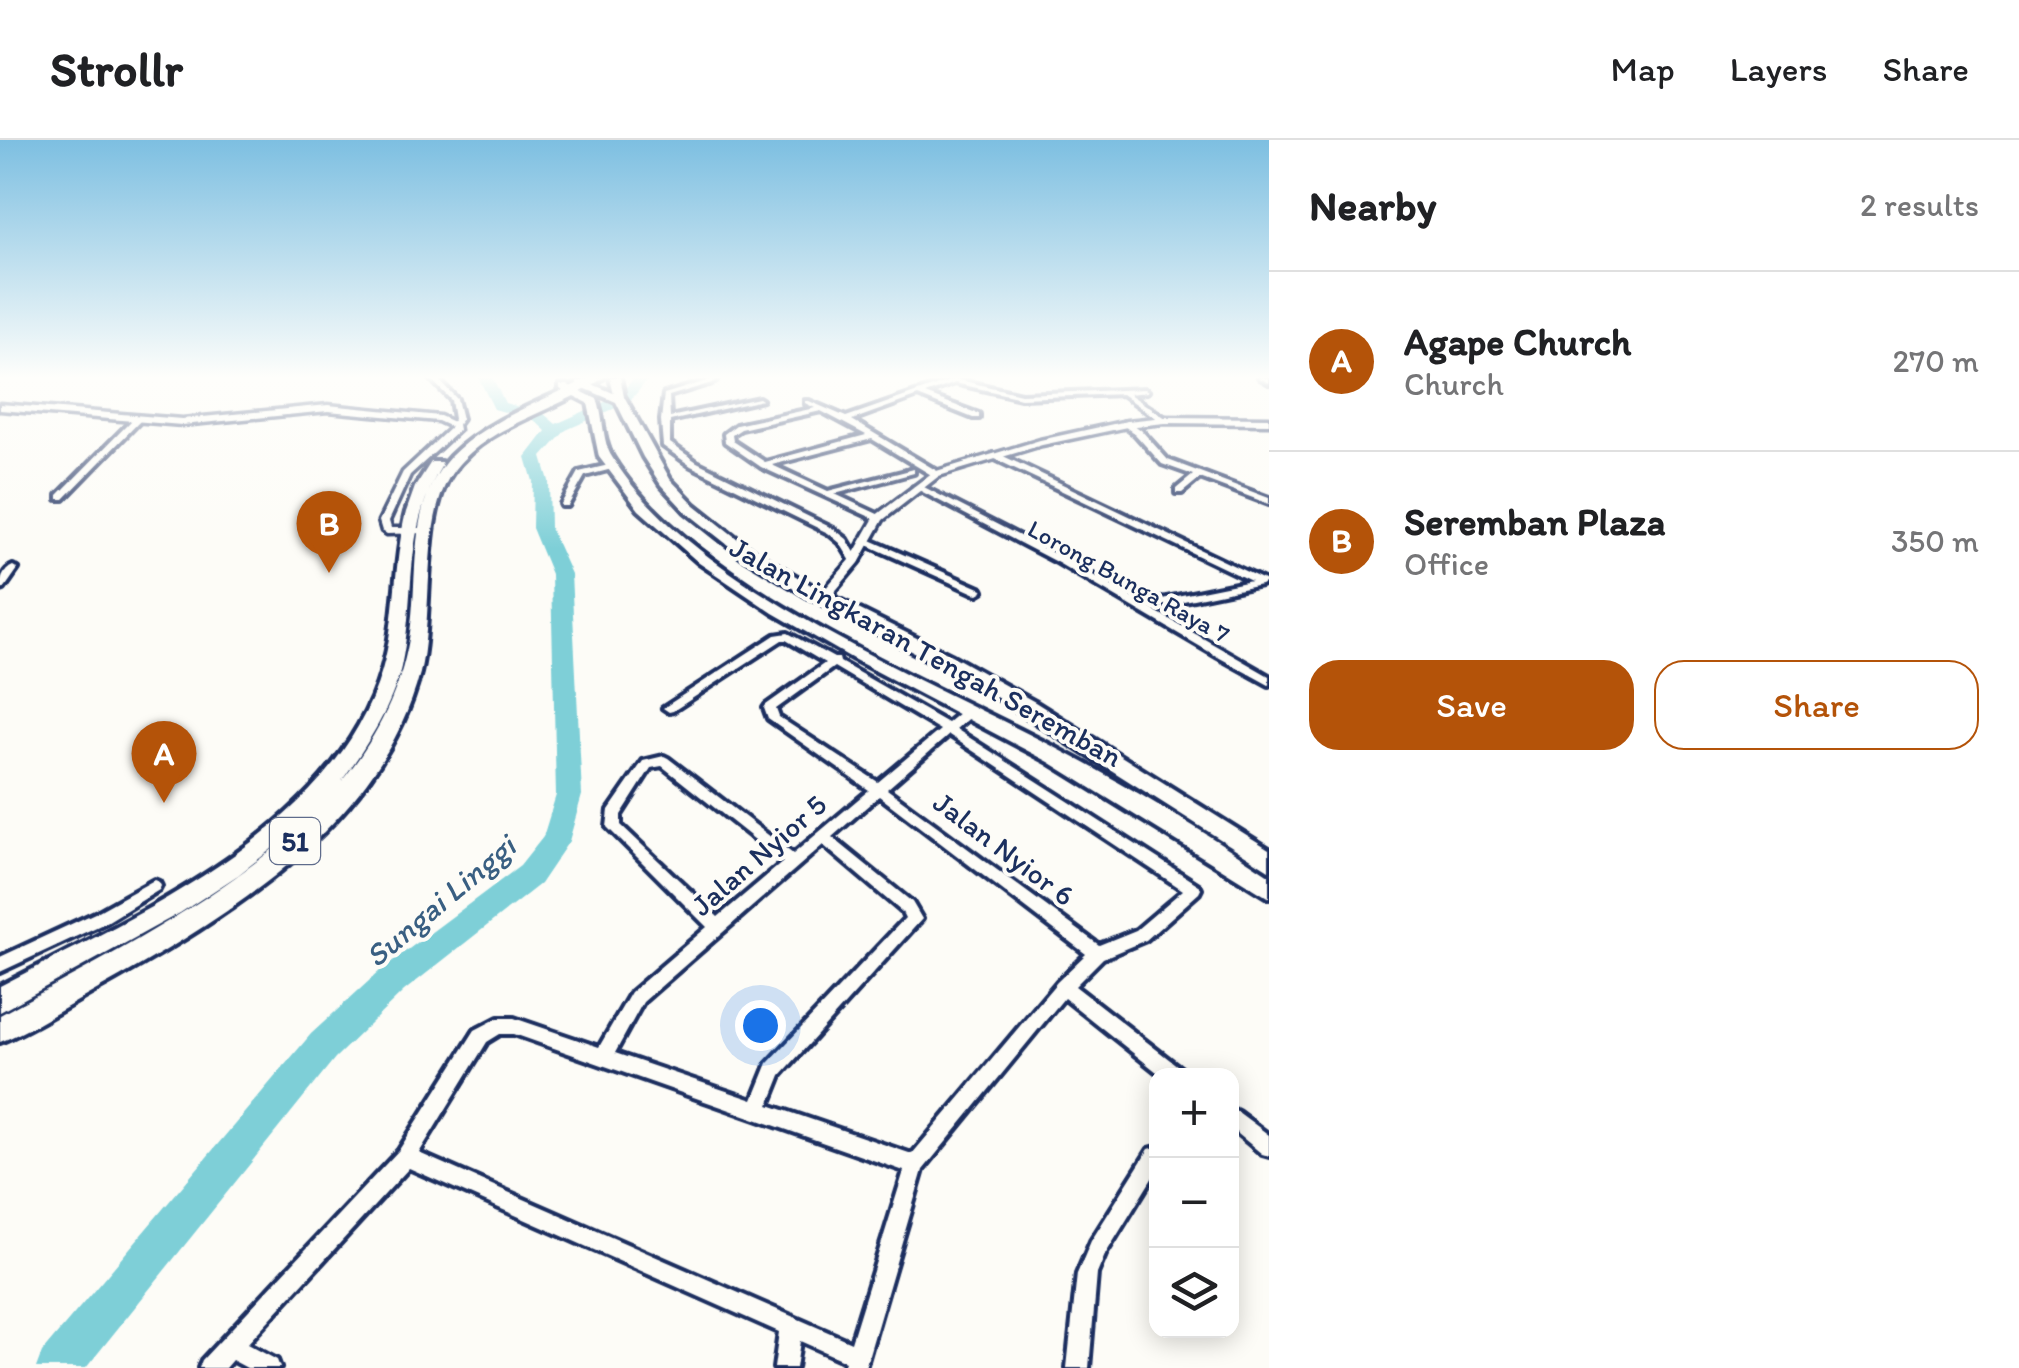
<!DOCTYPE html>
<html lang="en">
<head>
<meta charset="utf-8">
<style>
	body { margin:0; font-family:Itim,sans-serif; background:#f6f6f6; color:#202124 }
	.controls { position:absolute; right:30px; bottom:30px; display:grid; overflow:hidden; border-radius:20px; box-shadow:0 5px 25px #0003 }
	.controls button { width:90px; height:90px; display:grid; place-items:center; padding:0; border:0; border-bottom:2px solid #e0e0e0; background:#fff; color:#202124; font:50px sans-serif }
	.you { position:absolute; left:760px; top:885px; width:35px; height:35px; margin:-25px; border:8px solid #fff; border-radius:50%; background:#1a73e8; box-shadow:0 0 0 15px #1a73e833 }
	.badge { display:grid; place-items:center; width:65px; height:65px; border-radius:50%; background:#b45309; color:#fff; font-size:32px; font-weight:700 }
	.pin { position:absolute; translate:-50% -82px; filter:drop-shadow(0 2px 5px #0008) }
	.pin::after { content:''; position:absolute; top:52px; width:35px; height:30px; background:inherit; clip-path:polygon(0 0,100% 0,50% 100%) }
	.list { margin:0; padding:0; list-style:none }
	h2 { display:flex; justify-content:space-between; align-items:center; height:130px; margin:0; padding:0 40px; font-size:42px }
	h2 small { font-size:32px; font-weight:400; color:#757577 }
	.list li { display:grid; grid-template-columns:65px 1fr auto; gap:30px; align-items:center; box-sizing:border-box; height:180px; padding:0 40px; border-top:2px solid #e0e0e0 }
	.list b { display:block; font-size:38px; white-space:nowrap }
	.list p { margin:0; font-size:32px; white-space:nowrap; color:#757577 }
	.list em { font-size:32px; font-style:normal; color:#757577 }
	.actions { display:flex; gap:20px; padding:30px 40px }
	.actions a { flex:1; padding:22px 0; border:2px solid #b45309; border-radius:30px; text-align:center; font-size:35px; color:#b45309 }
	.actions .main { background:#b45309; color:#fff }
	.icon { flex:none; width:55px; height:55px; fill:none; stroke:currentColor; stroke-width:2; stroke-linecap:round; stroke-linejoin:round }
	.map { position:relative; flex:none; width:1269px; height:1228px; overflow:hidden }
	header { display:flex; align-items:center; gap:60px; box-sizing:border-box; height:140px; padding:0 50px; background:#fff; border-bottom:2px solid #e0e0e0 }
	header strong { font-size:48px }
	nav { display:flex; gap:55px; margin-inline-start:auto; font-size:35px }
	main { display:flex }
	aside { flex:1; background:#fff }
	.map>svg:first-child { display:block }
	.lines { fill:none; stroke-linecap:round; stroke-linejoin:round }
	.river { fill:#7ecfd7; fill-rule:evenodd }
	.minor-casing { stroke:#1b2f5e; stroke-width:8 }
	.tertiary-casing { stroke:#1b2f5e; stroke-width:7 }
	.primary-casing { stroke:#1b2f5e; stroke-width:8 }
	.trunk-casing { stroke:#1b2f5e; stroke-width:8 }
	.minor { fill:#fdfcf7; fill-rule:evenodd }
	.tertiary { fill:#fdfcf7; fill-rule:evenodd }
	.primary { fill:#fdfcf7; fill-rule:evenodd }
	.trunk { fill:#fdfcf7; fill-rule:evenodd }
	.labels { text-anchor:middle; stroke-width:8; stroke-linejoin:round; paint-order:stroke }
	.far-street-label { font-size:25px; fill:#1b2f5e; stroke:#fdfcf7 }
	.shield { fill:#fdfcf7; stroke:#5f6c8c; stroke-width:2.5 }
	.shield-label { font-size:28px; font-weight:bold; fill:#1b2f5e }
	.street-label { font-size:30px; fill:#1b2f5e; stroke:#fdfcf7 }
	.water-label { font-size:32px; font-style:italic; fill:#395f82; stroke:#fdfcf7 }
</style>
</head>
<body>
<header>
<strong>Strollr</strong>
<nav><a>Map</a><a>Layers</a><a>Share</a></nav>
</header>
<main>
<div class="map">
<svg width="1269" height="1228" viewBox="0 0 1269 1228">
	<rect width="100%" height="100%" fill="#fdfcf7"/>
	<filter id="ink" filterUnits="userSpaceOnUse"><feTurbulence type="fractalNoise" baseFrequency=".01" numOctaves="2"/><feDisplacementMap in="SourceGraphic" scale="20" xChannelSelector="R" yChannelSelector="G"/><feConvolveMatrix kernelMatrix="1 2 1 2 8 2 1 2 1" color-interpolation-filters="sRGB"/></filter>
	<g filter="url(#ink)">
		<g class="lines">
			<polygon class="river" points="478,237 492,237 505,263 544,274 556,284 618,256 635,237 650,237 629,262 566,290 542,317 549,341 550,388 571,434 582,655 569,701 540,744 404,851 335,918 86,1228 36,1228 42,1212 311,894 382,829 520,726 543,697 556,655 551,434 532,388 533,341 526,317 546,291 534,280 494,269"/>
			<g class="minor-casing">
				<g id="minor">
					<polygon points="429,237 436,237 457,259 462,279 456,287 449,285 454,279 451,260"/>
					<polygon points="1259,237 1269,238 1269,243 1260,238"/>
					<polygon points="713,239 716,241 715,242 669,256 670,277 759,258 762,260 670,281 670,303 697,322 834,389 847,399 860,421 858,423 852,423 840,403 828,393 691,326 663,306 661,280 664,254"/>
					<path d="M955,239L1021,254L1145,249L1148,251L1147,252L1129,254L1169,280L1162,282L1122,254L1021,258L955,243L925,254L979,274V278H973L918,256L852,280L939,332V336H933L872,299L772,325L828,351L914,329V333L835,354L882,376L883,378L879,381L761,327L725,302L724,294L736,285L815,268L805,263V261H809L846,277ZM821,271L866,295L765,322L733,301L732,295L741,289Z"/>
					<polygon points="135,277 142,279 64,359 58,359 58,355"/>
					<polygon points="1124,282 1130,282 1141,290 1168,320 1269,358 1269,364 1200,338 1182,353 1176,353 1176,349 1193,335 1162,324 1135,294 1124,286"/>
					<polygon points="993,314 999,314 1264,440 1266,442 1261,445 1150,468 1269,536 1269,545 1218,517 1058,423 913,347 920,345 1065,419 1142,463 1251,441 993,318"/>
					<polygon points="613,324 616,324 616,328 585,336 568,366 562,366 561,364 579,332"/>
					<polygon points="866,398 982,449 983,451 978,454 974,453 863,403 861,401"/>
					<path d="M13,426L18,429L4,449L0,450C0,441 3,430 13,426Z"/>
					<path d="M788,493L834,518H839L840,522L947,583L965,568H973L975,571L973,574L956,589L1199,745L1201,749L1199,753L1146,800L1103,818L1075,846L1183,930L1186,936H1162L1064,858L923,1030L865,1228H843L845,1221L800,1201L796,1228H774L779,1192L409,1028L247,1204L277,1220L280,1228H247L232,1220L225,1228H199L202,1220L399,1010L475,890L498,878H514L599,907L631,852L707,787L607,687L609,670L643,621L664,616L668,618L793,714L869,650L768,579L764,568L766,565L825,523L786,500H782L673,571L669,572L663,568L775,495ZM834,527L940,590L878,642L779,577L776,569ZM949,595L1183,750L1136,790L1099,805L887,649ZM662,626L783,722L718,777L621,685V675L651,628ZM879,656L1086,814L1057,842L912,1014L769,965L781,935L922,779L912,762L832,697ZM823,705L902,772L905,778L768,923L753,960L615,913L643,862ZM500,894H514L904,1031L851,1202L419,1013L487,902Z"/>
					<polygon points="154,740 159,742 161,746 159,750 105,783 0,832 0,817 95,773"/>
					<polygon points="1232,969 1238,972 1269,995 1269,1016 1262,1014 1232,989"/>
					<polygon points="1156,1007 1156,1032 1105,1115 1097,1134 1089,1228 1067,1228 1077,1134 1091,1101 1149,1009"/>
				</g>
			</g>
			<g class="tertiary-casing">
				<g id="tertiary">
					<polygon points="0,264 182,279 328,265 440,276 458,284 459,290 410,335 389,381 391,388 420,388 424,389 424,393 387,394 382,391 379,381 403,332 451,287 438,281 328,271 182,285 0,270"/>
					<polygon points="1165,277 1269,278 1269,284 1165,283 1127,287 1042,305 939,336 883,380 859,423 827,461 819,461 817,458 850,420 875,376 933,332 1040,300 1127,281"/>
				</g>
			</g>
			<g class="primary-casing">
				<g id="primary">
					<polygon points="577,241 585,241 625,258 670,339 695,365 753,411 818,449 951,515 1035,562 1269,709 1269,730 980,547 807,456 743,417 685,371 661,345 643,317 616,262 577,245"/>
					<path d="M560,245H568L597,259C604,277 602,301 612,317C691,446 927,540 1060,610C1132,648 1202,690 1269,735V758L1049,622L853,519L773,473L699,423L639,370L599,317L588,263L560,249Z"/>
				</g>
			</g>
			<g class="trunk-casing">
				<g id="trunk">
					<path d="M591,237H604C558,273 488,282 452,333C421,377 434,476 420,533C381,684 227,777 100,848C67,866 35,888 0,902V875C101,820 204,768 291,694L238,735L180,773L0,872V846C136,775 336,690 382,530C397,479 393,423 406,372L415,347L431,322H441L442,325C402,391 417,455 401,527C391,570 366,606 341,642C376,598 399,555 409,499C420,439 405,365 451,316C488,279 545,260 591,237Z"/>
					<polygon points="610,237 620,237 625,262 615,260"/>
				</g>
			</g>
			<use href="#minor" class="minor"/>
			<use href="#tertiary" class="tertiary"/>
			<use href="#primary" class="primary"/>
			<use href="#trunk" class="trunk"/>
		</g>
	</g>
	<linearGradient id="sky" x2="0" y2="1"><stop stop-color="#7dbfe1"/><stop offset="0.58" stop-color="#fefefb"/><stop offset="1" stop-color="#fefefb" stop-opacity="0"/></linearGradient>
	<rect width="1269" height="409" fill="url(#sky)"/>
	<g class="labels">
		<g class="far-street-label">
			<text transform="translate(1129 441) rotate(29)" y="9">Lorong Bunga Raya 7</text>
		</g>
		<rect class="shield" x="270" y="678" width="50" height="46" rx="8"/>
		<g class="shield-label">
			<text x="295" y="711">51</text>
		</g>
		<g class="street-label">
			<text transform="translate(926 512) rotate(29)" y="10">Jalan Lingkaran Tengah Seremban</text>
			<text transform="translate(1004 709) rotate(37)" y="10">Jalan Nyior 6</text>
			<text transform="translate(759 715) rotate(-41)" y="10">Jalan Nyior 5</text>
		</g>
		<g class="water-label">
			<text transform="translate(440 761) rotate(-40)" y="11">Sungai Linggi</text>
		</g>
	</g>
</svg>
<div class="controls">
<button>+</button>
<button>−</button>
<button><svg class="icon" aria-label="layers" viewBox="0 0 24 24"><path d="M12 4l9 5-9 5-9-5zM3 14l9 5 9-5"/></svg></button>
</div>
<div class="you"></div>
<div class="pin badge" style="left:164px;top:663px">A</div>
<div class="pin badge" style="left:329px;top:433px">B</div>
</div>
<aside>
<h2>Nearby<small>2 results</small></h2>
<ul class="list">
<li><span class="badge">A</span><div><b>Agape Church</b><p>Church</p></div><em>270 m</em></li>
<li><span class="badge">B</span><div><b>Seremban Plaza</b><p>Office</p></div><em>350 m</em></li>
</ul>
<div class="actions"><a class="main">Save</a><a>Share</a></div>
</aside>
</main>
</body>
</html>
